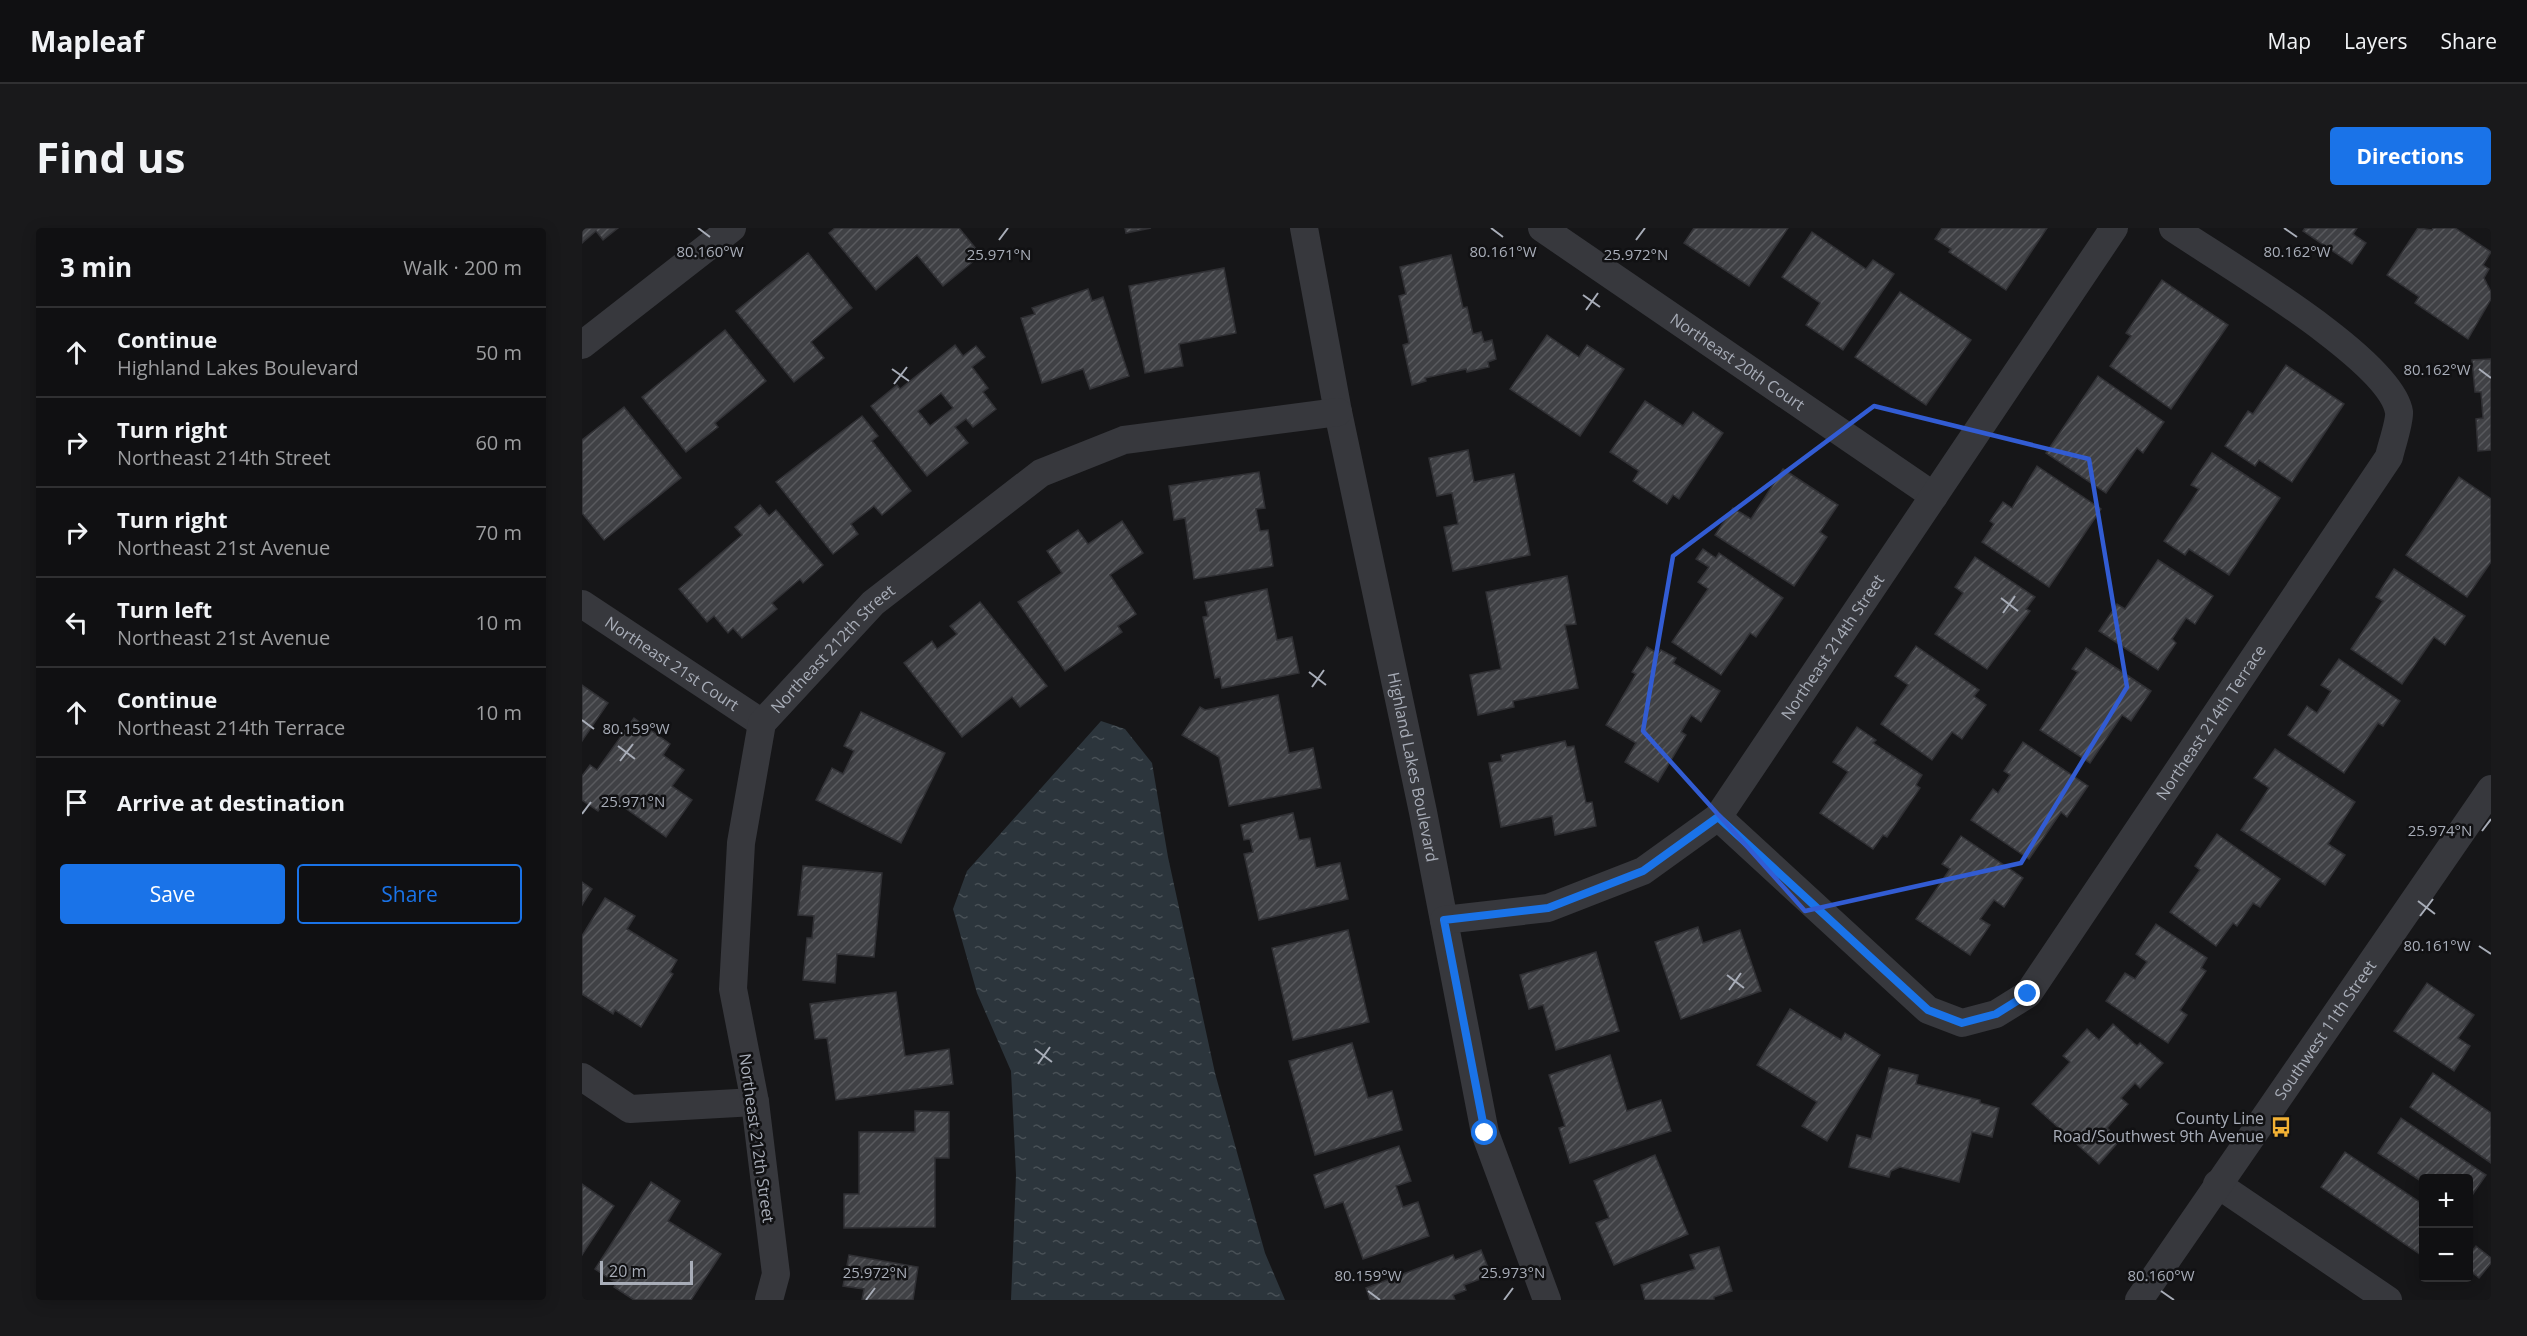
<!DOCTYPE html>
<html lang="en">
<head>
<meta charset="utf-8">
<style>
	body { margin:0; font-family:"Open Sans",sans-serif; background:#19191b; color:#f1f3f6 }
	.controls { position:absolute; right:18px; bottom:18px; display:grid; overflow:hidden; border-radius:6px; box-shadow:0 3px 15px #0003 }
	.controls button { width:54px; height:54px; display:grid; place-items:center; padding:0; border:0; border-bottom:2px solid #303032; background:#101012; color:#f1f3f6; font:30px sans-serif }
	.scale { position:absolute; left:18px; bottom:15px; width:93px; box-sizing:border-box; padding-left:6px; border:3px solid #a8adb8; border-top:0; font-size:16px; line-height:21px; white-space:nowrap; color:#a8adb8; -webkit-text-stroke:4px #111113; paint-order:stroke }
	.stop { position:absolute; width:18px; height:18px; margin:-14px; border:4px solid #1a73e8; border-radius:50%; background:#fff }
	.stop.end { background:#1a73e8; border-color:#fff; box-shadow:0 2px 6px #0008 }
	.list { margin:0; padding:0; list-style:none }
	h2 { display:flex; justify-content:space-between; align-items:center; height:78px; margin:0; padding:0 24px; font-size:26px }
	h2 small { font-size:20px; font-weight:400; color:#9c9d9f }
	.list li { display:grid; grid-template-columns:39px 1fr auto; gap:18px; align-items:center; box-sizing:border-box; height:90px; padding:0 24px; border-top:2px solid #303032 }
	.list b { display:block; font-size:22px; white-space:nowrap }
	.list p { margin:0; font-size:20px; white-space:nowrap; color:#9c9d9f }
	.list em { font-size:20px; font-style:normal; color:#9c9d9f }
	.actions { display:flex; gap:12px; padding:18px 24px }
	.actions a { flex:1; padding:14px 0; border:2px solid #1a73e8; border-radius:6px; text-align:center; font-size:21px; color:#1a73e8 }
	.actions .main { background:#1a73e8; color:#fff }
	.icon { flex:none; width:33px; height:33px; fill:none; stroke:currentColor; stroke-width:2; stroke-linecap:round; stroke-linejoin:round }
	.map { position:relative; flex:none; width:1909px; height:1072px; overflow:hidden; border-radius:6px }
	header { display:flex; align-items:center; gap:36px; box-sizing:border-box; height:84px; padding:0 30px; background:#101012; border-bottom:2px solid #303032 }
	header strong { font-size:28px }
	nav { display:flex; gap:33px; margin-inline-start:auto; font-size:21px }
	.intro { display:flex; align-items:center; justify-content:space-between; box-sizing:border-box; height:144px; padding:0 36px }
	h1 { margin:0; font-size:42px }
	.button { padding:15px 27px; border-radius:6px; background:#1a73e8; color:#fff; font-size:21px; font-weight:700 }
	main { display:flex; gap:36px; padding:0 36px }
	aside { flex:1; background:#101012; border-radius:6px; box-shadow:0 3px 15px #0003 }
	.map>svg:first-child { display:block }
	.water { fill:url(#water-ripples) }
	.building { fill:url(#building-hatch); stroke:#303034; stroke-width:1.5; fill-rule:evenodd }
	.lines { fill:none; stroke-linecap:round; stroke-linejoin:round }
	.street { stroke:#37383d; stroke-width:28 }
	.route { stroke:#1a73e8; stroke-width:8 }
	.marked { fill:none; stroke:#325cd3; stroke-width:4.5; stroke-linejoin:round }
	.ticks { fill:none; stroke:#a8adb8; stroke-width:2 }
	.labels { text-anchor:middle; stroke-width:5; stroke-linejoin:round; paint-order:stroke }
	.street-label { font-size:16px; fill:#a8adb8; stroke:#111113 }
	.poi-label { font-size:16px; fill:#a8adb8; stroke:#111113; text-anchor:end }
	.ticks-label { font-size:15px; text-anchor:middle; fill:#a8adb8; stroke:#111113; stroke-width:5; stroke-linejoin:round; paint-order:stroke }
</style>
</head>
<body>
<header>
<strong>Mapleaf</strong>
<nav><a>Map</a><a>Layers</a><a>Share</a></nav>
</header>
<div class="intro"><h1>Find us</h1><a class="button">Directions</a></div>
<main>
<aside>
<h2>3 min<small>Walk · 200 m</small></h2>
<ul class="list">
<li><svg class="icon" aria-label="ahead" viewBox="0 0 24 24"><path d="M12 20V5M6 11l6-6 6 6"/></svg><div><b>Continue</b><p>Highland Lakes Boulevard</p></div><em>50 m</em></li>
<li><svg class="icon" aria-label="right" viewBox="0 0 24 24"><path d="M7 20v-9h11M14 6l5 5-5 5"/></svg><div><b>Turn right</b><p>Northeast 214th Street</p></div><em>60 m</em></li>
<li><svg class="icon" aria-label="right" viewBox="0 0 24 24"><path d="M7 20v-9h11M14 6l5 5-5 5"/></svg><div><b>Turn right</b><p>Northeast 21st Avenue</p></div><em>70 m</em></li>
<li><svg class="icon" aria-label="left" viewBox="0 0 24 24"><path d="M17 20v-9H6M10 6l-5 5 5 5"/></svg><div><b>Turn left</b><p>Northeast 21st Avenue</p></div><em>10 m</em></li>
<li><svg class="icon" aria-label="ahead" viewBox="0 0 24 24"><path d="M12 20V5M6 11l6-6 6 6"/></svg><div><b>Continue</b><p>Northeast 214th Terrace</p></div><em>10 m</em></li>
<li><svg class="icon" aria-label="arrive" viewBox="0 0 24 24"><path d="M6 21V4h12l-3 4 3 4H6"/></svg><div><b>Arrive at destination</b></div></li>
</ul>
<div class="actions"><a class="main">Save</a><a>Share</a></div>
</aside>
<div class="map">
<svg width="1909" height="1072" viewBox="0 0 1909 1072">
	<defs>
		<pattern id="water-ripples" width="26" height="14" patternUnits="userSpaceOnUse" patternTransform="scale(1.5)"><rect width="26" height="14" fill="#2c353c"/><path d="M2 4q2-2 4 0t4 0M15 11q2-2 4 0t4 0" fill="none" stroke="#485056"/></pattern>
		<pattern id="building-hatch" width="6" height="6" patternUnits="userSpaceOnUse" patternTransform="scale(1.5)"><rect width="6" height="6" fill="#404145"/><path d="M-1 1l2-2M0 6l6-6M5 7l2-2" fill="none" stroke="#595a5e"/></pattern>
	</defs>
	<rect width="100%" height="100%" fill="#161618"/>
	<polygon class="water" points="519,493 543,501 570,535 586,629 633,845 683,1025 703,1072 429,1072 434,947 429,843 395,765 371,681 385,643"/>
	<g class="building">
		<polygon points="0,0 36,0 21,12 14,3 0,15"/>
		<polygon points="253,0 377,0 399,27 361,58 335,27 294,62 247,5"/>
		<polygon points="543,0 569,0 544,5"/>
		<polygon points="1112,0 1206,0 1167,58 1102,15"/>
		<polygon points="1360,0 1465,0 1424,62 1367,24 1369,21 1353,11"/>
		<polygon points="1723,0 1775,0 1771,6 1784,15 1770,36 1721,3"/>
		<polygon points="1836,0 1850,2 1851,0 1873,0 1909,24 1901,37 1907,41 1902,50 1909,64 1909,71 1886,111 1833,75 1837,69 1805,47"/>
		<polygon points="1230,4 1284,41 1291,32 1312,46 1261,122 1224,97 1238,75 1200,49"/>
		<polygon points="226,25 270,80 229,114 242,130 212,154 154,83"/>
		<polygon points="869,27 881,80 885,79 891,106 899,104 902,114 910,112 914,131 906,134 907,139 885,144 884,141 843,150 844,153 830,157 821,117 827,115 817,68 824,66 818,39"/>
		<polygon points="642,40 654,105 597,116 601,138 563,145 547,58"/>
		<polygon points="1580,52 1646,97 1589,181 1528,138 1549,108 1544,105"/>
		<polygon points="506,61 510,73 521,69 547,148 508,161 501,141 460,155 439,90 453,86 450,80"/>
		<polygon points="1318,64 1389,112 1344,177 1273,129"/>
		<polygon points="143,102 184,153 133,195 136,199 104,224 60,169"/>
		<polygon points="965,107 997,129 1005,117 1042,141 998,208 928,161"/>
		<path d="M373,117L381,128L394,118L403,129L390,139L406,160L401,164L414,181L391,199L384,191L373,199L386,215L345,248L289,178L315,157L318,161ZM359,165L371,180L348,198L336,183Z"/>
		<polygon points="1909,131 1909,222 1896,223 1894,191 1901,190 1899,164 1893,164 1890,132"/>
		<polygon points="1704,137 1762,176 1710,254 1677,232 1673,238 1643,218 1666,183 1671,186"/>
		<polygon points="1516,148 1582,194 1561,225 1555,220 1524,265 1464,225"/>
		<polygon points="1063,173 1101,198 1111,184 1141,205 1097,271 1091,267 1085,276 1051,253 1057,243 1028,224"/>
		<polygon points="42,179 99,250 22,312 0,285 0,212"/>
		<polygon points="280,188 296,208 290,213 329,263 300,287 292,278 269,296 276,306 251,326 194,254"/>
		<polygon points="886,222 892,254 932,246 948,327 871,343 862,299 876,296 870,265 855,268 847,230"/>
		<polygon points="1630,225 1698,270 1647,347 1607,321 1603,327 1582,313 1617,261 1609,257"/>
		<polygon points="1455,238 1519,281 1467,359 1400,314 1412,296 1408,293 1421,274 1430,280"/>
		<polygon points="1201,241 1256,277 1238,304 1245,309 1212,358 1133,307 1151,280 1169,291"/>
		<polygon points="677,244 683,280 674,281 678,303 686,302 691,338 612,351 603,290 592,292 587,258"/>
		<polygon points="1877,249 1909,271 1909,334 1885,369 1824,327"/>
		<polygon points="178,277 187,288 194,282 241,337 221,355 218,351 190,375 195,381 160,410 151,400 146,405 132,388 125,394 97,361 160,307 153,299"/>
		<polygon points="540,293 561,325 528,347 554,386 536,398 540,404 483,443 436,374 480,345 465,323 496,302 506,316"/>
		<polygon points="1121,321 1134,330 1137,325 1201,370 1174,409 1168,405 1139,447 1090,414 1126,361 1116,354 1127,339 1114,331"/>
		<polygon points="1393,329 1453,369 1444,381 1448,383 1405,441 1353,406 1381,365 1373,359"/>
		<polygon points="1576,332 1631,368 1613,396 1604,390 1590,411 1594,415 1576,442 1517,403 1535,376 1543,381"/>
		<polygon points="1812,341 1883,388 1863,417 1852,409 1820,456 1769,421 1801,373 1794,369"/>
		<polygon points="985,348 994,396 983,397 996,460 931,473 932,479 896,487 888,447 919,441 904,364"/>
		<polygon points="685,361 695,412 710,409 717,445 640,460 638,449 633,450 621,389 626,388 623,374"/>
		<polygon points="398,374 465,458 438,479 430,469 380,509 322,435 350,413 355,421 375,406 368,398"/>
		<polygon points="1334,418 1397,462 1392,468 1404,477 1380,511 1370,504 1350,532 1299,496 1326,457 1313,448"/>
		<polygon points="1065,419 1076,426 1079,422 1094,430 1091,435 1138,463 1119,494 1109,487 1099,504 1104,507 1076,554 1043,534 1054,515 1024,497 1054,446 1050,444"/>
		<polygon points="1504,420 1569,463 1549,493 1540,487 1508,535 1458,502 1496,444 1490,441"/>
		<polygon points="1757,431 1818,473 1801,498 1796,495 1762,545 1706,507 1725,478 1735,485 1749,463 1739,457"/>
		<polygon points="0,457 26,475 0,513"/>
		<polygon points="696,467 707,525 731,520 739,560 647,578 637,529 600,507 618,479 623,482"/>
		<polygon points="279,484 363,525 319,615 234,572 250,540 261,546 272,523 262,518"/>
		<polygon points="52,490 88,516 81,527 102,542 90,558 110,572 84,609 26,568 16,583 0,572 0,548 8,537 15,542"/>
		<polygon points="1275,499 1294,512 1291,515 1340,547 1334,557 1338,560 1305,609 1301,607 1291,621 1238,585 1266,544 1251,534"/>
		<polygon points="983,513 985,519 992,518 1004,575 1010,574 1014,598 973,607 970,588 919,599 907,535 920,533 919,527"/>
		<polygon points="1441,514 1506,558 1485,589 1479,584 1447,631 1389,592 1411,561 1416,565 1428,547 1422,543"/>
		<polygon points="1693,521 1773,574 1746,616 1763,627 1743,657 1659,602 1687,560 1672,550"/>
		<polygon points="711,585 717,612 728,610 734,640 758,635 766,671 677,692 662,626 671,624 668,611 662,612 659,597"/>
		<polygon points="1635,606 1698,651 1678,679 1671,675 1655,698 1651,695 1634,718 1588,684 1618,642 1613,638"/>
		<polygon points="1379,608 1441,650 1422,679 1412,672 1398,691 1408,697 1388,727 1334,691 1368,641 1360,636"/>
		<polygon points="221,638 300,645 292,729 255,726 253,755 221,752 225,710 230,710 232,688 216,687"/>
		<polygon points="0,654 10,661 0,677"/>
		<polygon points="23,670 53,688 45,701 95,732 88,744 91,746 59,799 33,782 31,786 0,766 0,708"/>
		<polygon points="1574,696 1625,730 1619,740 1624,743 1598,782 1605,787 1586,815 1524,773 1543,745 1553,751 1565,734 1554,726"/>
		<polygon points="1116,699 1121,715 1158,702 1179,763 1099,791 1073,714"/>
		<polygon points="766,702 787,794 711,812 690,720"/>
		<polygon points="1014,724 1037,803 974,822 961,777 947,781 938,747"/>
		<polygon points="1845,755 1892,787 1876,810 1888,818 1872,843 1812,803"/>
		<polygon points="314,764 323,828 367,821 371,856 254,872 245,810 233,811 228,776"/>
		<polygon points="1208,781 1259,812 1263,805 1298,827 1245,913 1220,898 1235,874 1175,837"/>
		<polygon points="1531,796 1555,818 1558,815 1581,835 1558,860 1553,855 1539,870 1546,876 1525,900 1538,912 1517,936 1450,876 1488,834 1481,828 1505,801 1517,812"/>
		<polygon points="770,815 786,870 810,863 820,902 733,927 707,833"/>
		<polygon points="1028,827 1045,883 1079,872 1089,903 988,935 977,900 983,898 967,847"/>
		<polygon points="1307,840 1336,847 1334,856 1398,872 1398,875 1417,880 1410,909 1390,904 1377,954 1318,939 1309,943 1307,949 1267,939 1275,907 1289,911"/>
		<polygon points="1851,845 1909,885 1909,935 1828,879"/>
		<polygon points="333,883 367,884 367,930 353,930 353,999 262,1000 262,966 277,966 277,904 333,904"/>
		<polygon points="1819,890 1904,947 1886,973 1886,950 1842,950 1842,955 1796,925"/>
		<polygon points="817,918 829,953 814,958 821,979 836,974 847,1008 781,1031 761,974 743,980 732,947"/>
		<polygon points="1763,924 1842,977 1842,1023 1839,1027 1739,959"/>
		<polygon points="1073,927 1106,1006 1032,1037 1014,995 1027,990 1012,953"/>
		<polygon points="69,954 98,973 86,993 139,1026 109,1072 52,1072 32,1059 34,1055 13,1041"/>
		<polygon points="0,956 32,978 0,1027"/>
		<polygon points="1894,1018 1909,1030 1909,1035 1897,1050 1886,1041 1886,1028"/>
		<polygon points="1137,1019 1150,1063 1132,1069 1132,1072 1063,1072 1059,1057 1113,1041 1108,1027"/>
		<polygon points="899,1022 909,1047 882,1057 884,1062 871,1067 873,1072 788,1072 784,1060 871,1027 873,1032"/>
		<polygon points="267,1027 336,1039 331,1072 280,1072 282,1061 261,1058"/>
	</g>
	<g class="lines">
		<g class="street">
			<path id="s1" d="M722,0L756,184L841,584L903,905L965,1072"/>
			<path id="s2" d="M960,0L1352,268"/>
			<polyline points="0,117 150,0"/>
			<path id="s3" d="M0,376L180,495"/>
			<path id="s4" d="M1136,589L1346,782L1380,795L1414,786L1446,766L1807,229C1809,219 1818,194 1817,184C1809,131 1638,32 1591,0"/>
			<path id="s5" d="M862,692L966,680L1061,643L1136,589L1532,0"/>
			<polyline points="0,849 48,881 173,874"/>
			<polyline points="1635,956 1806,1072"/>
			<path id="s6" d="M187,1072L194,1046L173,874L151,761L159,615L180,495L291,375L459,245L542,212L756,184"/>
			<path id="s7" d="M1557,1072L1909,561"/>
		</g>
	</g>
	<g class="lines">
		<polyline class="route" points="903,905 862,692 966,680 1061,643 1136,589 1346,782 1380,795 1414,786 1446,766"/>
	</g>
	<path class="marked" d="M1292,178L1507,231L1545,459L1439,635L1223,683L1061,503L1091,328Z"/>
	<path class="ticks" d="M116,0L128,9M909,0L921,9M1702,0L1715,9M417,12L426,0M1054,12L1063,0M1001,67L1018,79M1004,82L1016,65M310,141L327,153M1897,141L1909,150M312,156L325,139M1419,370L1436,383M1421,385L1433,368M727,444L744,457M730,459L742,442M0,492L12,501M36,518L53,531M38,533L51,516M0,586L9,574M1900,603L1909,591M1836,673L1853,686M1838,688L1851,671M1897,718L1909,726M1145,747L1162,760M1147,762L1159,745M453,821L470,834M456,836L468,819M786,1063L798,1072M1579,1063L1592,1072M284,1072L293,1060M922,1072L931,1060"/>
	<defs>
		<g id="bus-bare" transform="scale(1.62)"><path d="M-5-6H5V4H4V6H2V4H-2V6H-4V4H-5ZM-3.5-4V0h7V-4ZM-3.5 1.2v1.5H-2V1.2ZM2 1.2v1.5H3.5V1.2Z" fill="#f2b134" stroke="#111113" stroke-width="2.5" paint-order="stroke"/></g>
	</defs>
	<g fill-rule="evenodd">
		<use href="#bus-bare" x="1699" y="899"/>
	</g>
	<g class="labels">
		<g class="street-label">
			<text dy="6" stroke="none"><textPath href="#s2" startOffset="237">Northeast 20th Court</textPath></text>
			<text dy="6" stroke="none"><textPath href="#s5" startOffset="504">Northeast 214th Street</textPath></text>
			<text dy="6" stroke="none"><textPath href="#s6" startOffset="686">Northeast 212th Street</textPath></text>
			<text dy="6" stroke="none"><textPath href="#s3" startOffset="108">Northeast 21st Court</textPath></text>
			<text dy="6" stroke="none"><textPath href="#s4" startOffset="722">Northeast 214th Terrace</textPath></text>
			<text dy="6" stroke="none"><textPath href="#s1" startOffset="550">Highland Lakes Boulevard</textPath></text>
			<text dy="6" stroke="none"><textPath href="#s7" startOffset="328">Southwest 11th Street</textPath></text>
			<text transform="translate(175 910) rotate(82)" y="6">Northeast 212th Street</text>
		</g>
		<g class="poi-label">
			<text x="1682" y="896">County Line<tspan x="1682" dy="18">Road/Southwest 9th Avenue</tspan></text>
		</g>
	</g>
	<g class="ticks-label">
		<text x="1715" y="29">80.162°W</text>
		<text x="921" y="29">80.161°W</text>
		<text x="128" y="29">80.160°W</text>
		<text x="417" y="32">25.971°N</text>
		<text x="1054" y="32">25.972°N</text>
		<text x="1855" y="147">80.162°W</text>
		<text x="54" y="506">80.159°W</text>
		<text x="51" y="579">25.971°N</text>
		<text x="1858" y="608">25.974°N</text>
		<text x="1855" y="723">80.161°W</text>
		<text x="293" y="1050">25.972°N</text>
		<text x="931" y="1050">25.973°N</text>
		<text x="786" y="1053">80.159°W</text>
		<text x="1579" y="1053">80.160°W</text>
	</g>
</svg>
<div class="controls">
<button>+</button>
<button>−</button>
</div>
<div class="scale">20 m</div>
<div class="stop" style="left:903px;top:905px"></div>
<div class="stop end" style="left:1446px;top:766px"></div>
</div>
</main>
</body>
</html>
